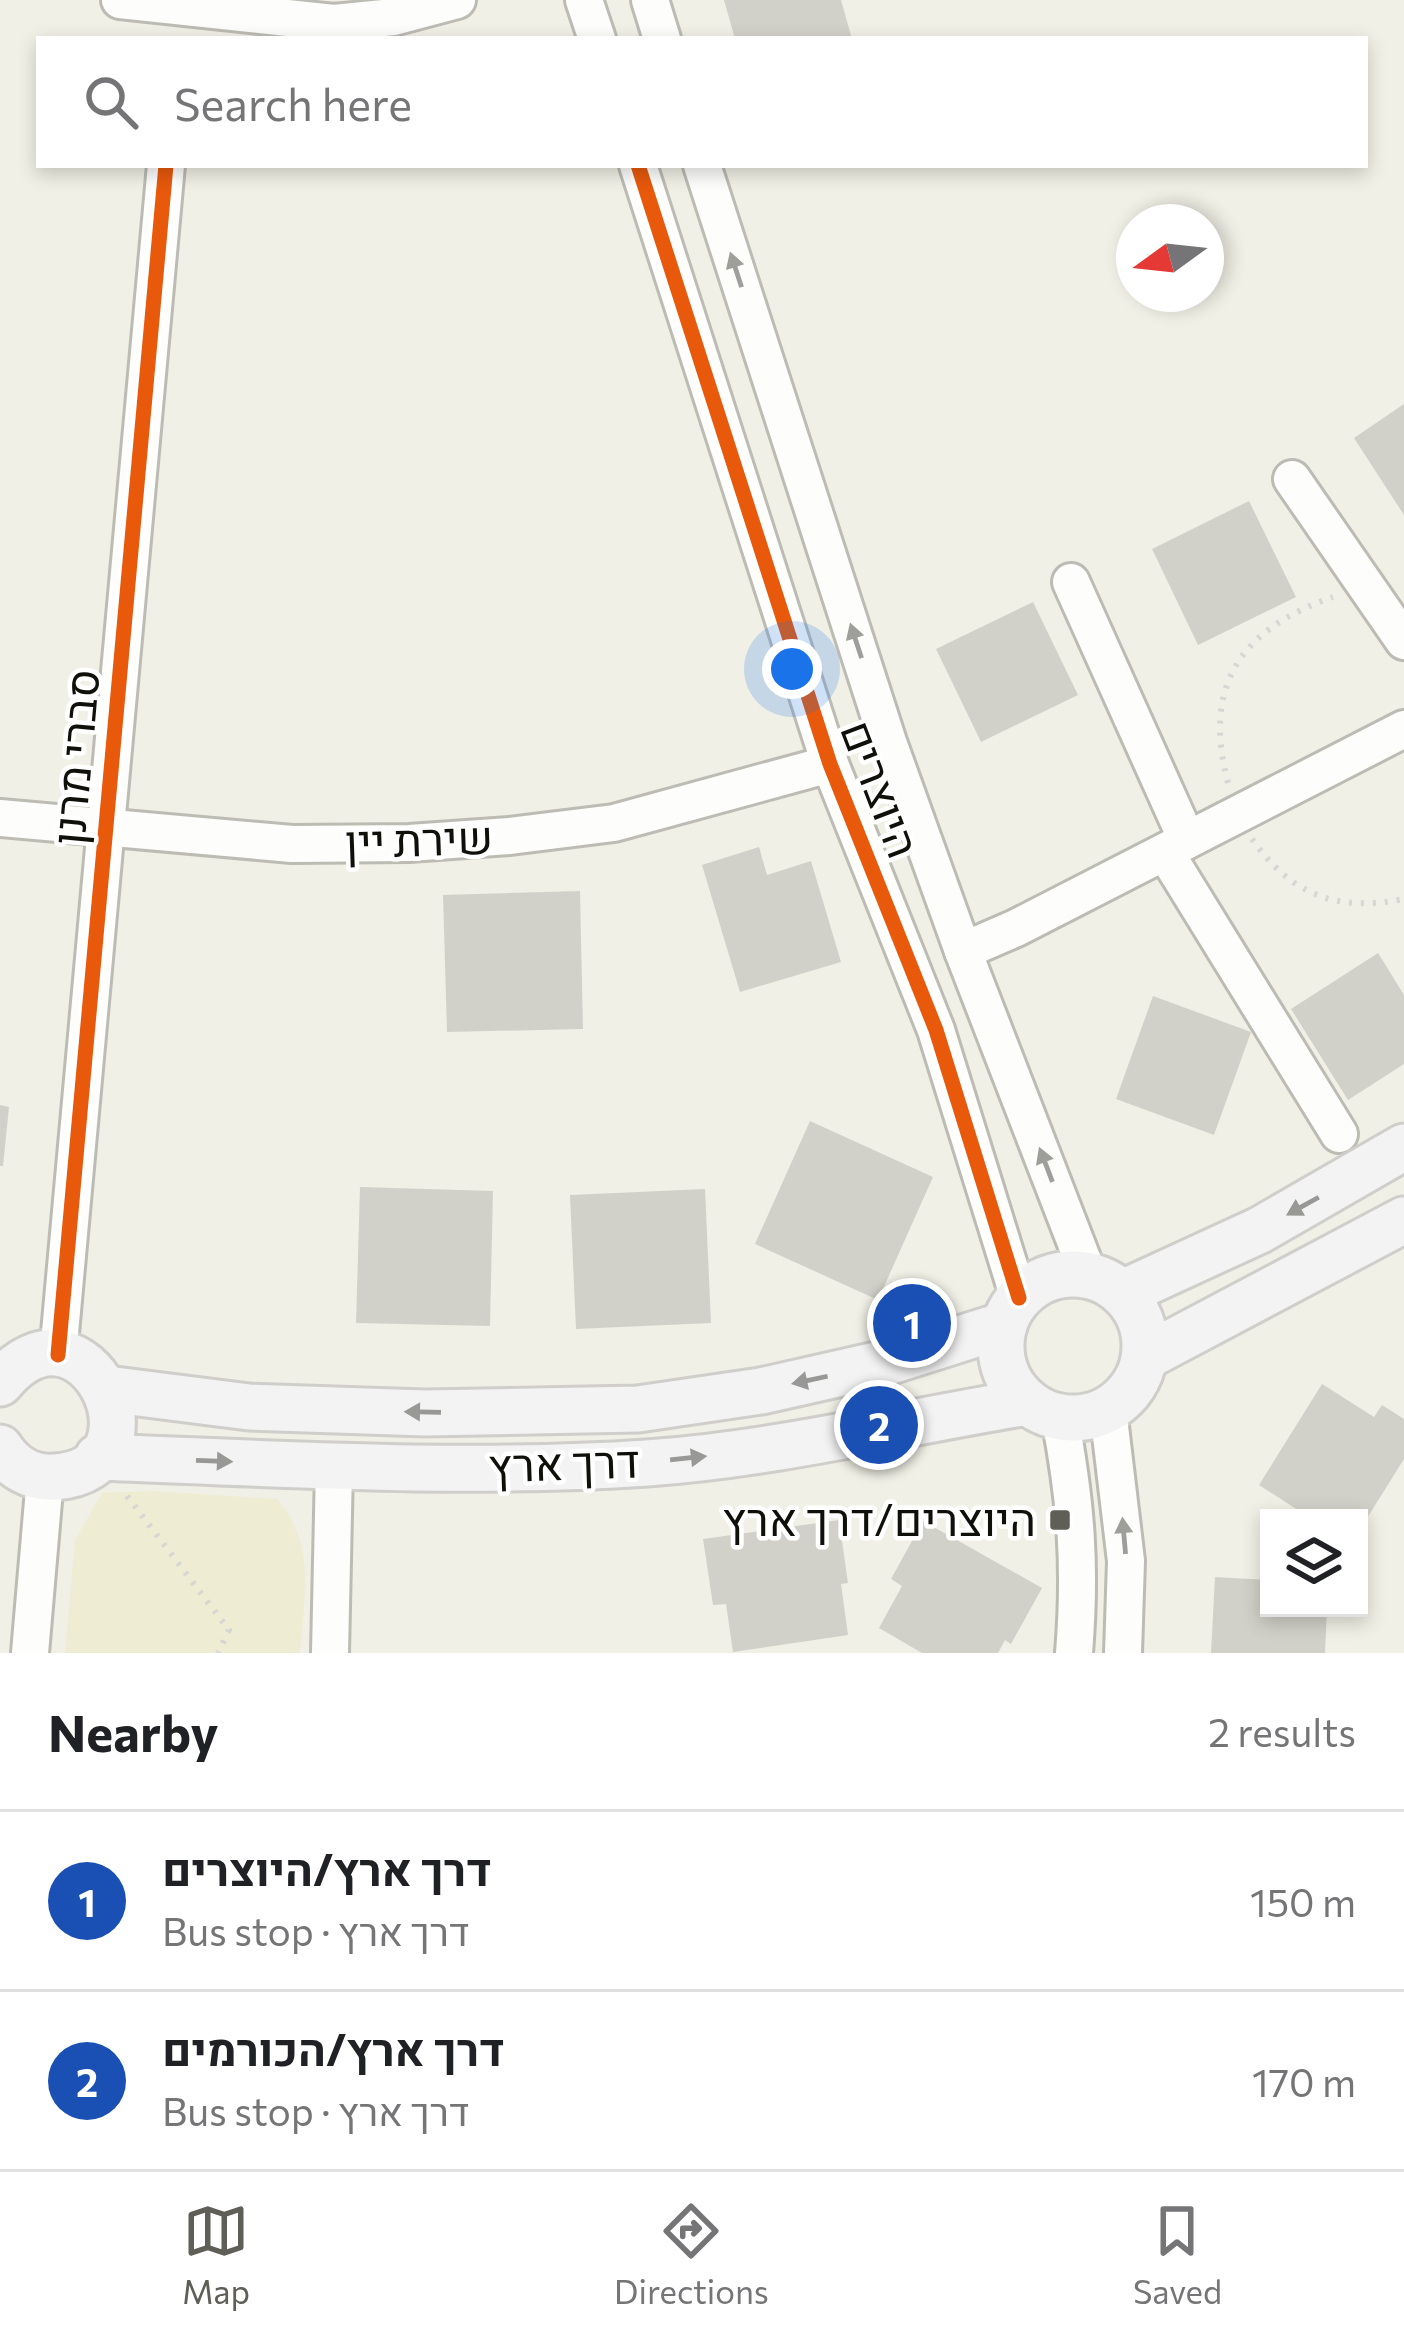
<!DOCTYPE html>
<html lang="en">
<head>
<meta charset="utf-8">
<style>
	body { margin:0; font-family:Commissioner,Heebo,sans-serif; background:#f6f6f6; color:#202124 }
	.controls { position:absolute; right:36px; bottom:36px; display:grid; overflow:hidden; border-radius:0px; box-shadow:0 6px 18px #0003 }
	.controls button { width:108px; height:108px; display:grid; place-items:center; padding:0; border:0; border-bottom:3px solid #e0e0e0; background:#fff; color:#202124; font:60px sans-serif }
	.compass { position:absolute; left:1116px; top:204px; width:108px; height:108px; border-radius:50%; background:#fff; box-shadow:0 6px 18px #0003; rotate:255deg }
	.you { position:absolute; left:792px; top:669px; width:42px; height:42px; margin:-30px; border:9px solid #fff; border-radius:50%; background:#1a73e8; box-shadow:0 0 0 18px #1a73e833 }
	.badge { display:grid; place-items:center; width:78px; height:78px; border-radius:50%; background:#5f5e57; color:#fff; font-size:39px; font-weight:700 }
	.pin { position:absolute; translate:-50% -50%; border:6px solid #fff; box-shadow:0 3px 12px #0006 }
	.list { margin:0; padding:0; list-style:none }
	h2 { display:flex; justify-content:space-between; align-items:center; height:156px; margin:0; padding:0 48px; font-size:51px }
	h2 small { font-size:39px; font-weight:400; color:#757577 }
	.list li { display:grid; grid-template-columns:78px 1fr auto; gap:36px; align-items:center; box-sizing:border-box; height:180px; padding:0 48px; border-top:3px solid #e0e0e0 }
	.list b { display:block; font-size:45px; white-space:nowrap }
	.list p { margin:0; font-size:39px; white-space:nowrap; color:#757577 }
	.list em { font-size:39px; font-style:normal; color:#757577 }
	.icon { flex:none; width:66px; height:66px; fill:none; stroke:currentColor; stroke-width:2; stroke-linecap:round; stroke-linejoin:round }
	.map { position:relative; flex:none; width:1404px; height:1653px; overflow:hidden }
	.search { position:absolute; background:#fff; box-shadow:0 6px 18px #0003; left:36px; right:36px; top:36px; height:132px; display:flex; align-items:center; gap:30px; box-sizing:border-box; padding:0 42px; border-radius:0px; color:#757577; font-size:45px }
	.sheet { height:516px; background:#fff }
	nav { display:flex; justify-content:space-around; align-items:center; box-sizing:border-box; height:168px; border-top:3px solid #e0e0e0; background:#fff; font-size:33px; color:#757577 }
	nav a { display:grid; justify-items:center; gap:6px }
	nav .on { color:#5f5e57 }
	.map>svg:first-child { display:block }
	.green { fill:#eeecd2 }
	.building { fill:#d1d1c9 }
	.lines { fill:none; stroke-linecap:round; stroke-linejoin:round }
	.minor-casing { stroke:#bcbcb4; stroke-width:42 }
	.major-casing { stroke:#cfceca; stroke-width:51 }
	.path { stroke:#d6d6d3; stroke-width:6; stroke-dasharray:3 9; stroke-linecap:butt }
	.minor { stroke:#fdfdfb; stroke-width:36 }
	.major { stroke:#f3f3f4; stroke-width:45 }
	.cycleway-casing { stroke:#fff; stroke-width:22 }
	.cycleway { stroke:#e8590c; stroke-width:15 }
	.oneway { fill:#9e9e9b }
	.oneway2 { fill:#989896 }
	.poi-dot { fill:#5f5e57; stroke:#fff; stroke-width:4.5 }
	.labels { text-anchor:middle; stroke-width:9; stroke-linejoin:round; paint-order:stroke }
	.street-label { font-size:45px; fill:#10100a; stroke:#fff }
	.poi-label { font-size:45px; fill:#10100a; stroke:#fff; text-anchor:end }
</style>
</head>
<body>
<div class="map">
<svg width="1404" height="1653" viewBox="0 0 1404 1653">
	<rect width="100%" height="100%" fill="#f1f0e6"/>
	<path class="green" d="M150,1491L277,1499C317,1546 304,1596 300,1653H65L75,1540L102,1493Z"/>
	<g class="building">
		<polygon points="724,0 841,0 852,39 735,39"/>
		<polygon points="1404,404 1404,515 1354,438"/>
		<polygon points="1249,501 1296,597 1198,645 1152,549"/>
		<polygon points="1033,602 1078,695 981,742 936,649"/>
		<polygon points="759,847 767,875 811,861 841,962 740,992 702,865"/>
		<polygon points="580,891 583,1029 447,1032 443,895"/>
		<polygon points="1378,953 1404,995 1404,1064 1348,1100 1291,1009"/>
		<polygon points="1153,996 1251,1032 1214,1135 1116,1099"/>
		<polygon points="0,1105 9,1107 3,1166 0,1166"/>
		<polygon points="810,1121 933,1177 878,1300 755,1244"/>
		<polygon points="360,1187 493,1191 490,1326 356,1323"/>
		<polygon points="705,1189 711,1323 576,1329 570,1195"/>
		<polygon points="1322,1384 1374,1417 1382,1405 1404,1419 1404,1459 1359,1531 1359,1518 1302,1518 1304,1514 1259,1485"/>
		<polygon points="839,1520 848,1583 841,1584 848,1635 733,1652 726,1604 713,1605 703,1539"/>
		<polygon points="923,1521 1042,1588 1011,1644 1005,1640 998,1653 922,1653 879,1628 902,1586 891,1579"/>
		<polygon points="1215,1577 1269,1580 1269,1608 1327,1608 1325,1653 1211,1653"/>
	</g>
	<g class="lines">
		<g class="minor-casing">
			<g id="minor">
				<polyline points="120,0 334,23 393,17 457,0"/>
				<polyline points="584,0 597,39"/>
				<polyline points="650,0 662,39"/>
				<polyline points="638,165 830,764 936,1030 1019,1298"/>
				<polyline points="702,165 888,742 963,951 1088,1274"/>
				<polyline points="1292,479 1404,641"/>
				<polyline points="1071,582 1187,840"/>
				<polyline points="0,818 292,844 409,843 510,836 614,823 830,764"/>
				<polyline points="1165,852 1339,1134"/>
				<polyline points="963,951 1016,928 1404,729"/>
				<polyline points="58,1355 166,165"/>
				<polyline points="1108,1410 1126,1561 1123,1653"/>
				<path d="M1060,1418C1076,1503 1081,1566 1074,1653"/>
				<polyline points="30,1653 45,1478"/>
				<polyline points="330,1653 334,1468"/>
			</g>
		</g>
		<g class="major-casing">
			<g id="major">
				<circle cx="1073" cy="1346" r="72"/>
				<polyline points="1123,1293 1260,1230 1404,1147"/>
				<polyline points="1145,1357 1404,1220"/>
				<path d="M0,1383C84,1281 174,1469 55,1477C32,1479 12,1467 0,1448"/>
				<polyline points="107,1389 249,1407 425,1413 638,1409 761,1391 881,1364 1004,1325"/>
				<path d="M98,1457C281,1464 464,1475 647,1463C775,1454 900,1423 1027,1402"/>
			</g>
		</g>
		<g class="path">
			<path d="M1228,783C1202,686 1240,629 1333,597"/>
			<path d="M1252,839C1292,896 1337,912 1404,899"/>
			<polyline points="127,1496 229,1630 218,1653"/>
		</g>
		<use href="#minor" class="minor"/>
		<use href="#major" class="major"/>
		<g class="cycleway-casing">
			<g id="cycleway">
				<polyline points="638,165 830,764 936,1030 1019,1298"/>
				<polyline points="58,1355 166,165"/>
			</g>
		</g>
		<use href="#cycleway" class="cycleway"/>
	</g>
	<defs><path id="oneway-solid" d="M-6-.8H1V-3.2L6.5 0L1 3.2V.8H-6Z" transform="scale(3)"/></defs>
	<g class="oneway">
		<use href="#oneway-solid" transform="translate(736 270) rotate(-108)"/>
		<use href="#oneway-solid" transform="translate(856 641) rotate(-108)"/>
		<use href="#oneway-solid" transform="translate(1046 1165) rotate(-111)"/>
		<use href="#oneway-solid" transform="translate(1124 1536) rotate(-95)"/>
	</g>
	<g class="oneway2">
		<use href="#oneway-solid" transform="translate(1303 1206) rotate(151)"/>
		<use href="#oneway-solid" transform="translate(810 1380) rotate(168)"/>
		<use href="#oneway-solid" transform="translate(423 1412) rotate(-179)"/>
		<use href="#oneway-solid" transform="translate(688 1458) rotate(-6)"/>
		<use href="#oneway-solid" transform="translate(214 1461) rotate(2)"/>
	</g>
	<rect class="poi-dot" x="1048" y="1508" width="24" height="24" rx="6"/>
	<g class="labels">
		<g class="street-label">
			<text transform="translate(76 757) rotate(-85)" y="16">סברי מרנן</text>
			<text transform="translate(880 789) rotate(69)" y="16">היוצרים</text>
			<text transform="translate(419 840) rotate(-2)" y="16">שירת יין</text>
			<text transform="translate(564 1464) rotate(-2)" y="16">דרך ארץ</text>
		</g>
		<g class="poi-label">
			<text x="1036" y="1536">היוצרים/דרך ארץ</text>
		</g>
	</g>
</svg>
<div class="controls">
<button><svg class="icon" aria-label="layers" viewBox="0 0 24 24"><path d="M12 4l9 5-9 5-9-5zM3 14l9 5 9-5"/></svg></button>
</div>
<svg class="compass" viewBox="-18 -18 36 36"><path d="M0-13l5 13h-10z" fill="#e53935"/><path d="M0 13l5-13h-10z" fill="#757577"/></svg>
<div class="you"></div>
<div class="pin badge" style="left:912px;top:1323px;background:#1a4fb4">1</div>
<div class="pin badge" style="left:879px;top:1425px;background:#1a4fb4">2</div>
<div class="search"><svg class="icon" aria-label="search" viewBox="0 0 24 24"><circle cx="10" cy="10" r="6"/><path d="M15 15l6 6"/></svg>Search here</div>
</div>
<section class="sheet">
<h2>Nearby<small>2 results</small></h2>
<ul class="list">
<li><span class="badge" style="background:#1a4fb4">1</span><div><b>דרך ארץ/היוצרים</b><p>Bus stop · דרך ארץ</p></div><em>150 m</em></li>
<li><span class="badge" style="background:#1a4fb4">2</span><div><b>דרך ארץ/הכורמים</b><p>Bus stop · דרך ארץ</p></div><em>170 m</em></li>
</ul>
</section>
<nav>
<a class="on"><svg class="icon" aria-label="map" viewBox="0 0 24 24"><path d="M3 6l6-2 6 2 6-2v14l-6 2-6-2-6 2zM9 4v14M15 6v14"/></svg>Map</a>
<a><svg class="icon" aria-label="directions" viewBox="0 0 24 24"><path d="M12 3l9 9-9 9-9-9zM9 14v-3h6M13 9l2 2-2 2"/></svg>Directions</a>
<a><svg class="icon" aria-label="saved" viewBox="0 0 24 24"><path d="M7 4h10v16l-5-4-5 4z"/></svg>Saved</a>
</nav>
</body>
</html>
